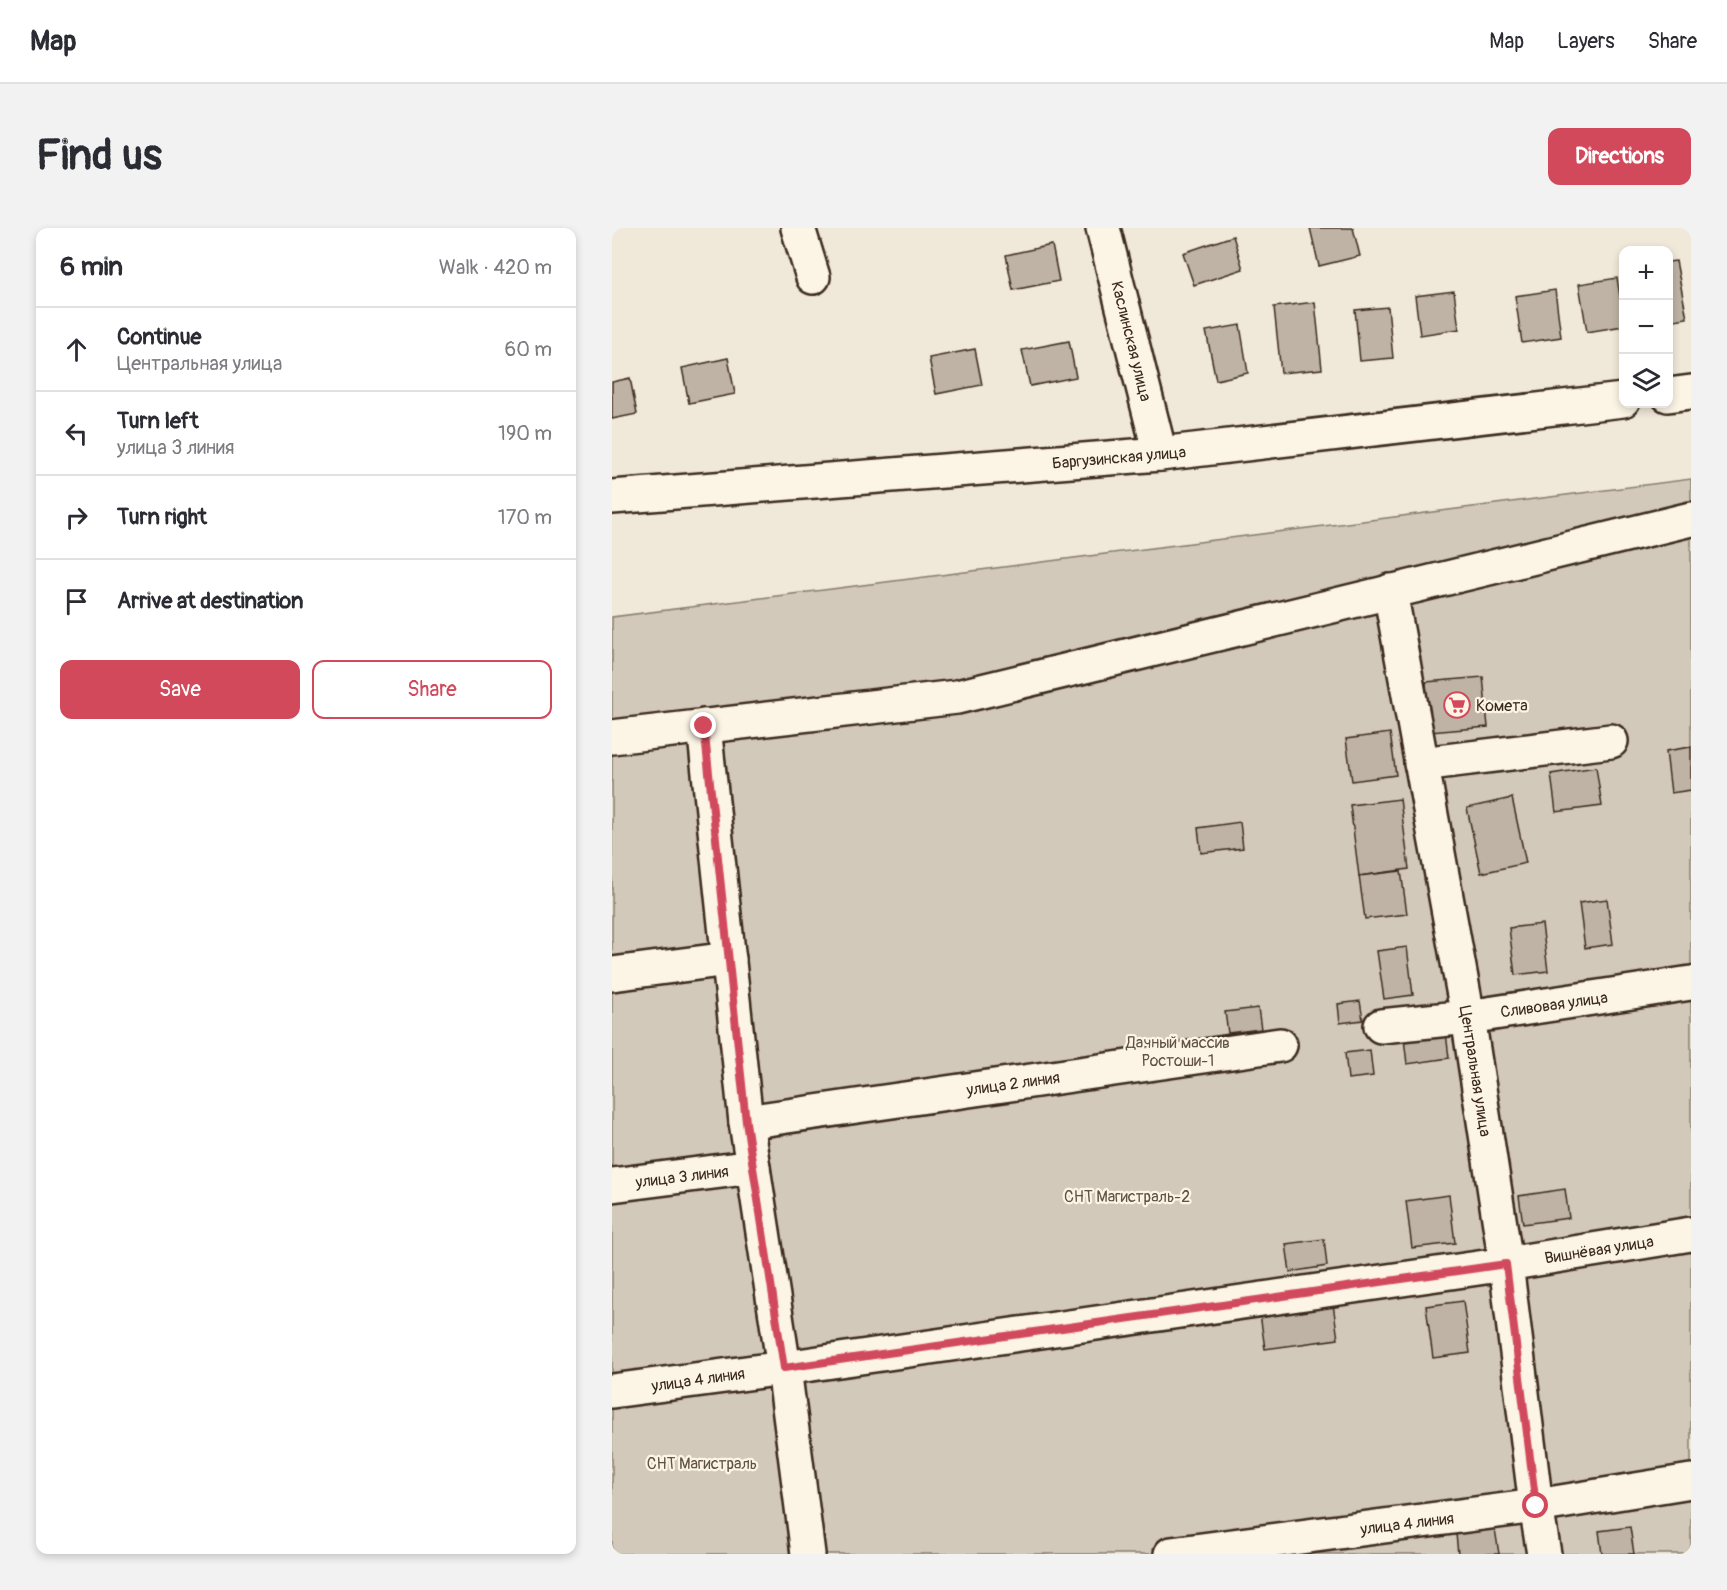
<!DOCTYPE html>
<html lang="en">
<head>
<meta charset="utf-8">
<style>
	body { margin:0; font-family:Pangolin,sans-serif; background:#f2f2f3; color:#2b2b33 }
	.controls { position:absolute; right:18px; top:18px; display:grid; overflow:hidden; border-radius:12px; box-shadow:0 3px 9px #0003 }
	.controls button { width:54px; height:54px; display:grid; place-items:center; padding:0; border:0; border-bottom:2px solid #e1e1e2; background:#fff; color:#2b2b33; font:30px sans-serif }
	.stop { position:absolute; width:18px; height:18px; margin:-14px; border:4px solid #d1495b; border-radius:50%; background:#fff }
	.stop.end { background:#d1495b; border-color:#fff; box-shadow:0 2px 6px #0008 }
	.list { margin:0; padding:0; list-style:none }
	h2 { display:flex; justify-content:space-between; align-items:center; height:78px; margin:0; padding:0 24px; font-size:26px }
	h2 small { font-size:20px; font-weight:400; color:#7c7c81 }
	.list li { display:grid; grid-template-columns:39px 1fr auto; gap:18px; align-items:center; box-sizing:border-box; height:84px; padding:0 24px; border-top:2px solid #e1e1e2 }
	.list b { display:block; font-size:22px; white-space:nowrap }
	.list p { margin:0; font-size:20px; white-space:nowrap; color:#7c7c81 }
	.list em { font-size:20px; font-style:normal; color:#7c7c81 }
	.actions { display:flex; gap:12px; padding:18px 24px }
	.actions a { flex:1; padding:14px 0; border:2px solid #d1495b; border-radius:12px; text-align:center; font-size:21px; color:#d1495b }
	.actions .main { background:#d1495b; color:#fff }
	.icon { flex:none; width:33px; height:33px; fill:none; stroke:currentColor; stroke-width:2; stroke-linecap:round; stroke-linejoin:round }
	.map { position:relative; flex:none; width:1079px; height:1326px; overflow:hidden; border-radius:12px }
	header { display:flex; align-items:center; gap:36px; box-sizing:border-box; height:84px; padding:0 30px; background:#fff; border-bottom:2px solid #e1e1e2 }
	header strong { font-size:28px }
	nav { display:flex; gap:33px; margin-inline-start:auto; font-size:21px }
	.intro { display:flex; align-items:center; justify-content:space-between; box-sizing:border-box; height:144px; padding:0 36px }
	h1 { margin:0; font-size:42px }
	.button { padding:15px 27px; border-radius:12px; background:#d1495b; color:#fff; font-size:21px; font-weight:700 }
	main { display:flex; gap:36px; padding:0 36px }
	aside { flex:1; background:#fff; border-radius:12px; box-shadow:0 3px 9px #0003 }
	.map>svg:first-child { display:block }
	.green { fill:#d2c9ba; stroke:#867a6c; stroke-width:1.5 }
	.building { fill:#beb3a4; stroke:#3b2a1e; stroke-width:1.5 }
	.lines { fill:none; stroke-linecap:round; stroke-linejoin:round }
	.minor-casing { stroke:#3b2a1e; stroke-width:38 }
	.minor { stroke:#fcf5e5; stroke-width:33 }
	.route { stroke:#d1495b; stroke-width:8 }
	.labels { text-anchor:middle; stroke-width:4.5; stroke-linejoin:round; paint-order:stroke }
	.street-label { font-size:16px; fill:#3b2a1e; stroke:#fcf5e5 }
	.poi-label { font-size:16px; fill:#3b2a1e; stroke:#fcf5e5; text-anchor:start }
	.park-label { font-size:16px; fill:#615245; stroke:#fcf5e5 }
</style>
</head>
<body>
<header>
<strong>Map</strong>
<nav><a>Map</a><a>Layers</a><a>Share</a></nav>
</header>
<div class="intro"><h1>Find us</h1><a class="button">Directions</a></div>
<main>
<aside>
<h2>6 min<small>Walk · 420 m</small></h2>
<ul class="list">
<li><svg class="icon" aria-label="ahead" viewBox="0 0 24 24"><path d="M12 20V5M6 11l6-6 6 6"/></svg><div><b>Continue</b><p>Центральная улица</p></div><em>60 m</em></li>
<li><svg class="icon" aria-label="left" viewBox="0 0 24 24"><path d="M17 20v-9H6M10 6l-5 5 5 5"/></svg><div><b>Turn left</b><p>улица 3 линия</p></div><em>190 m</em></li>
<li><svg class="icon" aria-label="right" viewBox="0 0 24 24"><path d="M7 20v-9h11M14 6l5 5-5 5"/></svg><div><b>Turn right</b></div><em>170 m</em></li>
<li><svg class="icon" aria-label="arrive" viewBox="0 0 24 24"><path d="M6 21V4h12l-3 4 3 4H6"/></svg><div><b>Arrive at destination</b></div></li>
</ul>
<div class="actions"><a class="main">Save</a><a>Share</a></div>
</aside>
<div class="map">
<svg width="1079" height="1326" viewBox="0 0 1079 1326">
	<rect width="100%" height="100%" fill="#f0e9d9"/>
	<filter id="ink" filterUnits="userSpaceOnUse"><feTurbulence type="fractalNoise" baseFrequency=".0167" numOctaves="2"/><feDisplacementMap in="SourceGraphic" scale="12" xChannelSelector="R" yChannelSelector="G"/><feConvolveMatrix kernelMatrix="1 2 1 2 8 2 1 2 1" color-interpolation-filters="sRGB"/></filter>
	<g filter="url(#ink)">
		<polygon class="green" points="1079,251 1079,1326 0,1326 0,389"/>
		<g class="building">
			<polygon points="698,0 741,0 748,28 707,38"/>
			<polygon points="621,8 631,41 582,57 571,25"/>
			<polygon points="440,17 447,53 401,62 394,27"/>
			<polygon points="1064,33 1075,90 1056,93 1056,34"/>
			<polygon points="1005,50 1011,87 1011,98 975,104 967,56"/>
			<polygon points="943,62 949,109 910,115 903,68"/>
			<polygon points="842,63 847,101 808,107 803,68"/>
			<polygon points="703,74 710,141 669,145 662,79"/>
			<polygon points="776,79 781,130 748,133 743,82"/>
			<polygon points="628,97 636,145 604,152 594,103"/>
			<polygon points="457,113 464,149 418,158 410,122"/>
			<polygon points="363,121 370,157 324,166 317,130"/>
			<polygon points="116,130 123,166 77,175 70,140"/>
			<polygon points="18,150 25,186 0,191 0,154"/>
			<polygon points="871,449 876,499 818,504 814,454"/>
			<polygon points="778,505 784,547 740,553 734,511"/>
			<polygon points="1079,519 1079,562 1059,565 1054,523"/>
			<polygon points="984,539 990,578 944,584 939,546"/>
			<polygon points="900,570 914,635 869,645 855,580"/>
			<polygon points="788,571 797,641 747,648 738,577"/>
			<polygon points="628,594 631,620 589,625 586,600"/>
			<polygon points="789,643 795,686 753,691 747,648"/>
			<polygon points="995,671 1001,716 973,720 967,675"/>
			<polygon points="930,696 936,743 903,747 897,700"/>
			<polygon points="795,719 801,767 772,771 765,723"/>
			<polygon points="748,773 751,792 728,795 726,776"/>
			<polygon points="646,780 649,801 616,805 613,784"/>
			<polygon points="834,805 837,830 795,836 792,811"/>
			<polygon points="758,822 761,848 736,851 733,825"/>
			<polygon points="953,961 957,990 911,996 907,968"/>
			<polygon points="837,967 843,1015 800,1020 794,973"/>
			<polygon points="712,1011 715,1038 678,1044 674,1016"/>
			<polygon points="851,1073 858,1125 821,1130 814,1078"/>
			<polygon points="721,1076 726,1111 653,1121 648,1086"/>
			<polygon points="1018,1299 1022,1326 990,1326 987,1303"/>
			<polygon points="883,1301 887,1326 846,1326 844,1306"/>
		</g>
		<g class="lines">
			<g class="minor-casing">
				<g id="minor">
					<polyline points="186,0 201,49"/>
					<polyline points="491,0 548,226"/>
					<polyline points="1056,167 1079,164"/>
					<polyline points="0,269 548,226 1011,172"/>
					<polyline points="778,363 856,789 894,1036 924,1278 932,1326"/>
					<polyline points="92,498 134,894 172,1140 196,1326"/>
					<polyline points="0,509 345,469 1079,291"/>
					<polyline points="809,536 999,513"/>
					<polyline points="0,746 117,731"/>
					<polyline points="769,798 856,789 1079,755"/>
					<polyline points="134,894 668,817"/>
					<polyline points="0,957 141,939"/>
					<polyline points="0,1163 172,1140 894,1036 1079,1006"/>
					<polyline points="559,1326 924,1278 1079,1253"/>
				</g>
			</g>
			<use href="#minor" class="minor"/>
		</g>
	</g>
	<g class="lines" filter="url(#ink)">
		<polyline class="route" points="92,498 134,894 172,1140 894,1036 924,1278"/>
	</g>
	<defs>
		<g id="supermarket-ring" transform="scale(1.35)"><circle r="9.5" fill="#fcf5e5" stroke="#d1495b" stroke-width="1.5"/><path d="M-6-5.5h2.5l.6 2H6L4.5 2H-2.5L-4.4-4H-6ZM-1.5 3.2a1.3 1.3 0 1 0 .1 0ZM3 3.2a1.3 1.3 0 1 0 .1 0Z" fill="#d1495b"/></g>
	</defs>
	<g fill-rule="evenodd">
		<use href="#supermarket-ring" x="845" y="477"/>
	</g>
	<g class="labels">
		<g class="street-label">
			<text transform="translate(520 113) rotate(76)" y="6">Каслинская улица</text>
			<text transform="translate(507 229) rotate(-5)" y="6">Баргузинская улица</text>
			<text transform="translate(942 776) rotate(-8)" y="6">Сливовая улица</text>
			<text transform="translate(864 843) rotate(81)" y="6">Центральная улица</text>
			<text transform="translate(401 855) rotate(-8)" y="6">улица 2 линия</text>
			<text transform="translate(70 948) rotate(-7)" y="6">улица 3 линия</text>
			<text transform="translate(987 1021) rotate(-9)" y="6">Вишнёвая улица</text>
			<text transform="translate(86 1151) rotate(-8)" y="6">улица 4 линия</text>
			<text transform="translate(795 1295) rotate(-7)" y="6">улица 4 линия</text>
		</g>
		<g class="poi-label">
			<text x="864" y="483">Комета</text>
		</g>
		<g class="park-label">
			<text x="566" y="820">Дачный массив<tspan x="566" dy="18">Ростоши-1</tspan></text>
			<text x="515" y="974">СНТ Магистраль-2</text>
			<text x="90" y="1241">СНТ Магистраль</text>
		</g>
	</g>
</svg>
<div class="controls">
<button>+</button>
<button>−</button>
<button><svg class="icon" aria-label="layers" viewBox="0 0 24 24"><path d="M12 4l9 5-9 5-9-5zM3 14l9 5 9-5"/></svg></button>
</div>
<div class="stop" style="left:924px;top:1278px"></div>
<div class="stop end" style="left:92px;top:498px"></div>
</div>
</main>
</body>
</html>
